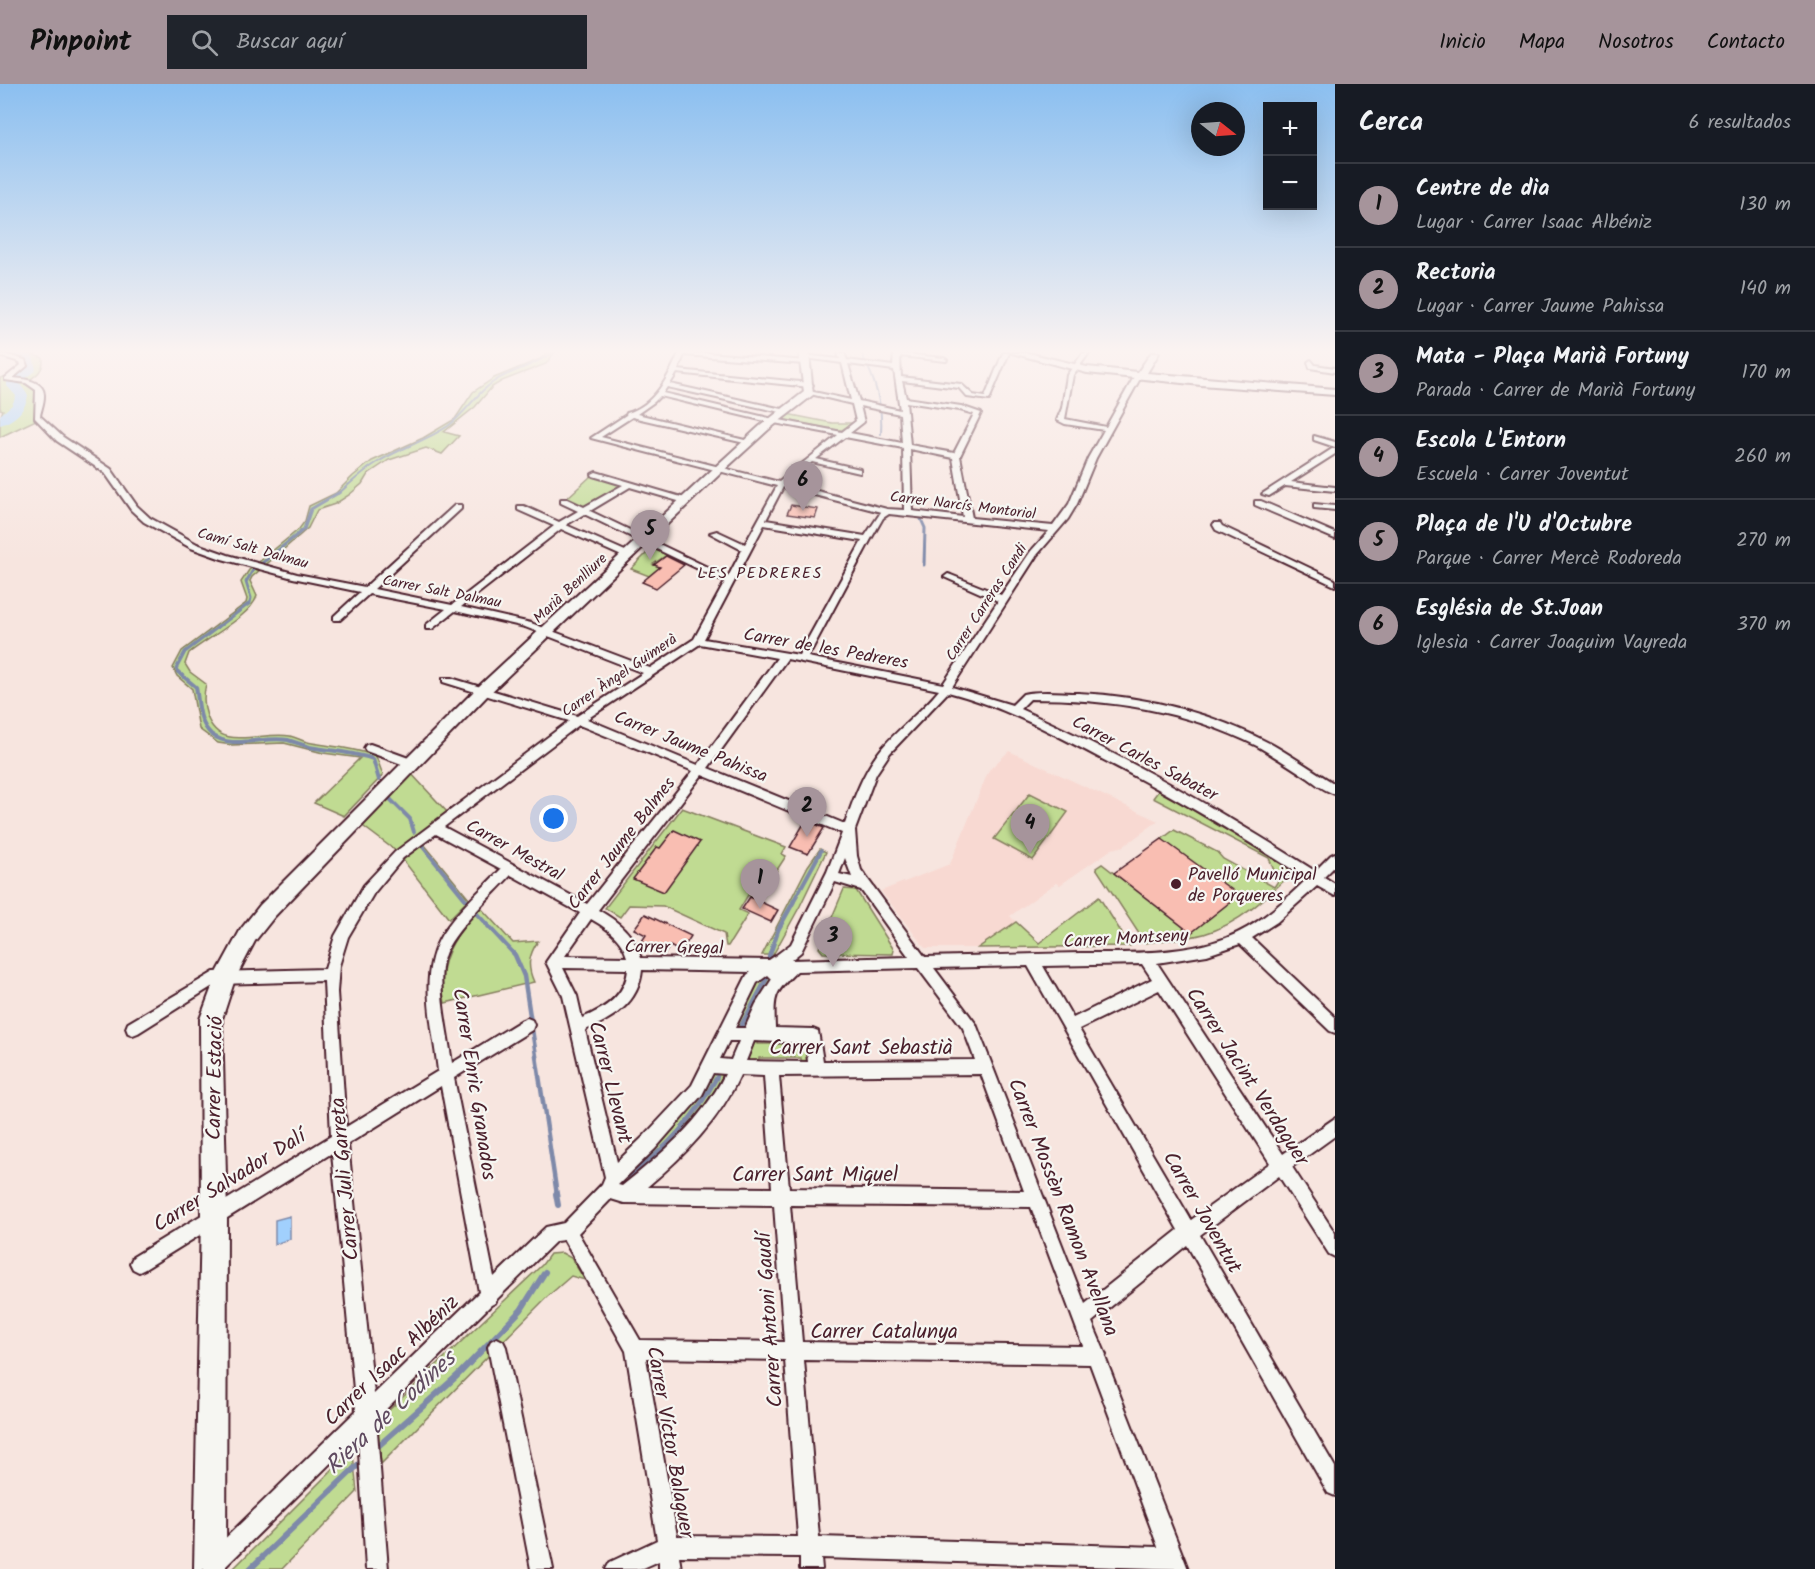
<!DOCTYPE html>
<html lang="es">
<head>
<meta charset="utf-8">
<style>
	body { margin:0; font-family:Kalam,sans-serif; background:#20242c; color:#f1f3f6 }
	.controls { position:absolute; right:18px; top:18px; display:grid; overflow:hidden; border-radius:0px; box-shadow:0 6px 24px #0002 }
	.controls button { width:54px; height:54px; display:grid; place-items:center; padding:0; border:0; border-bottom:2px solid #363941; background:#171b24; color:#f1f3f6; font:30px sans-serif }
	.compass { position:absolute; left:1191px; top:18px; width:54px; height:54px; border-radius:50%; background:#171b24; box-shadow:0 6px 24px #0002; rotate:107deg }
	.you { position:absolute; left:554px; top:735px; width:21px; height:21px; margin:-15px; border:4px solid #fff; border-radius:50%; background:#1a73e8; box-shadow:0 0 0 9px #1a73e833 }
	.badge { display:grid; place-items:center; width:39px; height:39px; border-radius:50%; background:#a6949b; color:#111; font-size:20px; font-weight:700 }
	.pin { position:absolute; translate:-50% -50px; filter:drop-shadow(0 2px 3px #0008) }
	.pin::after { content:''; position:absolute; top:32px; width:21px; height:18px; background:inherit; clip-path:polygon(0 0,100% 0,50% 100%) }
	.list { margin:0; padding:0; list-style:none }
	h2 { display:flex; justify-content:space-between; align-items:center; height:78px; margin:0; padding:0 24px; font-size:26px }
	h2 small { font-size:20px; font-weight:400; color:#9ea1a6 }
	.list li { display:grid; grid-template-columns:39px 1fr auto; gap:18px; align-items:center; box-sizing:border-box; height:84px; padding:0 24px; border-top:2px solid #363941 }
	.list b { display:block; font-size:22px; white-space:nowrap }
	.list p { margin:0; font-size:20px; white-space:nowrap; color:#9ea1a6 }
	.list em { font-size:20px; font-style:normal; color:#9ea1a6 }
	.icon { flex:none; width:33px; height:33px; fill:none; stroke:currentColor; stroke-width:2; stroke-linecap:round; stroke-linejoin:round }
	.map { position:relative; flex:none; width:1335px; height:1485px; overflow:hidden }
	header { display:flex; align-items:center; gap:36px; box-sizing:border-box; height:84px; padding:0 30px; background:#a6949b; color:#111 }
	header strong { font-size:28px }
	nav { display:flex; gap:33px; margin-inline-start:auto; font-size:21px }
	.search { width:420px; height:54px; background:#20242c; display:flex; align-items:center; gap:15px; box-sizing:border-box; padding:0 21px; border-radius:0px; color:#9ea1a6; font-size:22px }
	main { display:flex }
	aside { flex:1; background:#171b24 }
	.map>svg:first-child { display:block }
	.built { fill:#f8d9d2 }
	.green { fill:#c0db92; stroke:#857d5e; stroke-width:1.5 }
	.water { fill:#a1d0fd; stroke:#7e89a9; stroke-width:1.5 }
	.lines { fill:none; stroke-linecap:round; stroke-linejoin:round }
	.stream-far4 { stroke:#7e89a9; stroke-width:2 }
	.stream-far3 { stroke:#7e89a9; stroke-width:3 }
	.stream-far2 { stroke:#7e89a9; stroke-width:4 }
	.stream-far1 { stroke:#7e89a9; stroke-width:4.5 }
	.stream { stroke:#7e89a9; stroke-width:6 }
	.river { fill:#a1d0fd; fill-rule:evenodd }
	.building { fill:#f9beb2; stroke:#4a1f2b; stroke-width:1.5 }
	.street-casing { stroke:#4a1f2b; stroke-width:4 }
	.secondary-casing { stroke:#4a1f2b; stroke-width:4 }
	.street { fill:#f6f6f2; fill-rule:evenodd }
	.secondary { fill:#f6f6f2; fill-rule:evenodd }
	.poi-dot { fill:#4a1f2b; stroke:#f6f6f2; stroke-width:2 }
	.labels { text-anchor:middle; stroke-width:4.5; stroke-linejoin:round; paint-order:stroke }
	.far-street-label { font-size:15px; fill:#4a1f2b; stroke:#f6f6f2 }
	.far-neighbourhood-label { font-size:16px; letter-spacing:1.5px; fill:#4a1f2b; stroke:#f6f6f2 }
	.street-label { font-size:18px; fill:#4a1f2b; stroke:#f6f6f2 }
	.poi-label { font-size:18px; fill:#4a1f2b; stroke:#f6f6f2; text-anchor:start }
	.near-street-label { font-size:21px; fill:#4a1f2b; stroke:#f6f6f2 }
	.near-water-label { font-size:24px; font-style:italic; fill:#604b60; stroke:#f6f6f2 }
</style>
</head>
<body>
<header>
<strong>Pinpoint</strong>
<div class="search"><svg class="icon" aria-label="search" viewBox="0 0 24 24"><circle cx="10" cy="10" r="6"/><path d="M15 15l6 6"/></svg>Buscar aquí</div>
<nav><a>Inicio</a><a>Mapa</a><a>Nosotros</a><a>Contacto</a></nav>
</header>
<main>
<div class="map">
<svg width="1335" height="1485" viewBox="0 0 1335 1485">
	<rect width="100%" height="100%" fill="#f7e5df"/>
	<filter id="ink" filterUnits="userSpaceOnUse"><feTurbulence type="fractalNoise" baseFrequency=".0167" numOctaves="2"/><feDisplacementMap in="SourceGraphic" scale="12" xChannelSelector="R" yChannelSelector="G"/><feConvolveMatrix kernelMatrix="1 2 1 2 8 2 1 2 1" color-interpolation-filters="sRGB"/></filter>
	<g filter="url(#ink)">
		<polygon class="built" points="1009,667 1158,737 1124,762 1112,765 1060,801 1056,799 1010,832 1016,838 978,864 925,864 881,807 950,780 989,686"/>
		<g class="green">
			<path d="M0,269H28L43,274C44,286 37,291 28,297L38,304V335L0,353V334L3,326L0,325V294L10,291L21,282L16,278L0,272Z"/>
			<path d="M547,269H554L546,280L502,297L492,303L475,323L444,348L459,352L442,370L426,364L389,376L368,390L362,400L349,411L335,420L317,426L308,444L252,493L250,497L257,512C251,532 206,555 189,569L185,580L190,588L206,600C203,612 203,621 207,632C220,670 262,646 290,652C298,654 304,658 312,659C334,663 356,664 376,672L383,691L344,732L314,719L360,674L323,669L284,659L232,661L218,659L199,645L192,605L177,592L173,584L182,567L246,519L247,515L241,498L249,486L299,445L305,437L309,422L336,409L353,392L372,377L423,354L455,335L473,308L494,294L540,275Z"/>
			<polygon points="787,330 832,339 853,339 842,346 837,346 785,336 783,333"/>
			<polygon points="591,392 619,400 619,402 587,422 581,422 566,415"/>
			<polygon points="652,464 667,471 653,480 660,483 649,492 631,485"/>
			<polygon points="409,687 447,728 396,767 360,740"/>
			<path d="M1159,706L1290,784L1291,790C1266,814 1239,840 1204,850C1185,855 1164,856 1145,859L1096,784L1102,780L1191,849L1162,755L1174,746L1217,768L1223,775L1274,803L1278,797L1269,774L1153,714Z"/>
			<polygon points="1030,709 1068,728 1033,776 994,755"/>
			<polygon points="682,724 786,763 782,770 786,772 758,815 748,811 739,826 748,830 728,862 726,862 724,850 663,822 629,821 620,833 605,824"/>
			<polygon points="424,760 469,815 449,835 403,776"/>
			<polygon points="820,765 826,768 800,822 773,871 762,871 808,782"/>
			<polygon points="844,805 856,806 894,866 893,870 823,869 819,864"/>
			<polygon points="1099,813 1130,862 978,864 1016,838 1039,859"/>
			<path d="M480,823L513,859L538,857C528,872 527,883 534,898L445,919C435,879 454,852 480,823Z"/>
			<polygon points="771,890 774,892 746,945 734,945 757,897 764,891"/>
			<polygon points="752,955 757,956 757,960 800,960 800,955 806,956 810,977 801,979 801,974 759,974 758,979 745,978"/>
			<path d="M711,988H726C707,1033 668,1065 632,1095L625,1090Z"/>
			<polygon points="562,1169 571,1174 585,1196 571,1192 547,1213 381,1380 378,1346 386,1329 542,1181 550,1170"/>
			<polygon points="353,1370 357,1408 282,1485 233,1485 346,1372"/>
		</g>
		<polygon class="water" points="290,1132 290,1155 275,1160 275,1136"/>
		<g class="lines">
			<g class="stream-far4">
				<path d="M861,269C875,294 883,321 881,350"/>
				<path d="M338,410C351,399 364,386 378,378C400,364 426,357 448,342C467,328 477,307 498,295C516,285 535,281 552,269"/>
			</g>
			<g class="stream-far3">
				<polyline points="920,433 925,444 924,481"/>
				<polyline points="261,480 304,445 311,425 340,408"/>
				<polyline points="179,589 176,585 185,568 250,519 251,514 246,498 253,486"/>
			</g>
			<g class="stream-far2">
				<path d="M178,588L196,603C199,619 198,638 211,650C232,667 264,651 288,656C295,658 302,661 310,663C331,667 352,668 373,675L379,696"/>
				<polyline points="387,712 410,735 414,748"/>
				<polyline points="423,763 466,816"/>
				<polyline points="793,818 821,767"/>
			</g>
			<g class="stream-far1">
				<polyline points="476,829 515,871 524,892 557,1111"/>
				<polyline points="769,873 778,846 794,817"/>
				<polyline points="741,942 767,894"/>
				<path d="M628,1093C665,1066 695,1034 717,993"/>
			</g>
			<g class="stream">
				<polyline points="556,1110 558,1121"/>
				<polyline points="376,1364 457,1292 521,1226 545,1188"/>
				<polyline points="250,1485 362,1377"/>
			</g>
			<path class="river" d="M6,269H24L33,272L36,286L19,299L28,311C26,326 14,337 0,341V331L12,321L16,312L7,302V298L24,285L23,276Z"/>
		</g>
		<g class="building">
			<polygon points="791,421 818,425 815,434 787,430"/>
			<polygon points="666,472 684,481 656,504 642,498 660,483 654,481"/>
			<polygon points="806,736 824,744 808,770 790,763"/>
			<polygon points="674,746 700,758 664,808 633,795 657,763 660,764"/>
			<polygon points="1162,755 1239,811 1191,849 1114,789"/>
			<polygon points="750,813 778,826 771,838 742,825"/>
			<polygon points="645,830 691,852 681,868 670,862 665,869 642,857 646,851 634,845"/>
		</g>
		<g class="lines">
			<g class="street-casing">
				<g id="street">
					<path d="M0,269L25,276L27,282L13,294C25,295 45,297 44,312C44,319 41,326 40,332L63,353L111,385L137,422L150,434L197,460L228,471L297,490L365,503L455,421H461V425L374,505L452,521L554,442L518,426V422H524L559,438L578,427L561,419V415H567L584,423L623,401L593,392L592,390L596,388L688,415L689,417L685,419L630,403L590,427L728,493L742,466L710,449L717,447L745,460L777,402L591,354L626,331L627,329C654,322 669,292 679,269H707L807,277V279L805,280L684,271L678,286L810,299L813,301L810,303L677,289L670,300L787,326L788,327L785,329L667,303L663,309L769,334L842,348L856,337L852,320L806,309L809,307L851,316L842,279L805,274L803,273V271L840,275L838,269H844L847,276L893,282L894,269L944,274L947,276L946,277L900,272L901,293L961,300L973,311L985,313L1003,269H1009L989,316L967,313L959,304L902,297L906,314L961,322L981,329L960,372L972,434L1053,442L1069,420L1088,374L1104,346L1065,340L1057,336L1062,324L1067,291L1083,269H1089L1073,291L1065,335L1106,343L1134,293L1142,291L1096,374L1077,420L1068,435L1037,471L952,603L1012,621L1023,610C1041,606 1061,609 1078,609C1146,612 1213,629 1273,661C1294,673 1314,687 1335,700V710C1325,707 1316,700 1308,694C1291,683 1274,672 1257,662C1185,626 1109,615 1030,615L1020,625C1122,670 1221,727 1315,787L1331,771L1335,769V782L1324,793L1335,800V812L1317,802L1277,838L1252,854L1335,933V949L1330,947L1240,860L1207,871L1157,879L1283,1070L1335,1034V1052L1292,1083L1335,1149V1173L1329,1170L1279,1092L1200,1151L1335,1383V1412L1328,1409L1187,1161L1092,1238L1106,1271L1105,1273L1188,1485L821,1474L822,1485H800V1473L679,1472L681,1485H659V1477L641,1485H606L610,1478L657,1456L626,1267L564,1156L556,1157L497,1215L495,1219L491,1221L376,1335L388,1485H366L358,1352L223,1485H197L201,1478L356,1327L332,1069L145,1185L139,1188L133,1185L130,1179L133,1173L331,1052L324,897L216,900L138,949L133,951L128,949L126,944L128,939L214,888L325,885L335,852L364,801L395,768L569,637L443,598V594H451L577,632L643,589L525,543L455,527L432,545H426V541L446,525L369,510L340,536H334V532L360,508L293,494L222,475L191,464L144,438L131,426L105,389L57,357L35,334L36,306L26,299L5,296V294L21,281L20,278L0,272ZM848,280L894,286L900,326L859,317ZM660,312L769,338L838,351L779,398L601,353L632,333L749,360L753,358L637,330L654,318ZM906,318L960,326L974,330L954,369L910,361ZM860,322L900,330L902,359L850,349L864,338ZM845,353L903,364L904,426L887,425L786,399L812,378L860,389V385L816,375ZM910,365L953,374L963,433L912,427ZM783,403L881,428L865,452L766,436ZM584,430L725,498L694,555L650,584L531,539L461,523L561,445L626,474H632V470L566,441ZM889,430L1049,447L1031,467L1001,511L951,491L948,490L944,493L998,517L943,600L808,573L871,455L883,434ZM764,441L862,457L799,571L704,555ZM700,560L777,574L698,681L587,635ZM787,575L939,606C922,627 900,643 882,664C864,686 854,713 845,740L708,684ZM948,608C1002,622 1049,647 1098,673C1170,710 1240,751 1307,795C1283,818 1258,842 1226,854C1180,871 1129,869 1081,869C1029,870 977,872 925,873L861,786L857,772L855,746L876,690L890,669ZM579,641L693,687L587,820L444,743ZM702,691L842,749L827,788L791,860L775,872L769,876L641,874C634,850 618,837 598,826ZM436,750L501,785C483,804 462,822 447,843C415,885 433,940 438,987L346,1043L337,908L339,882L348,853L374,809L403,774ZM845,774L852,793L839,790ZM511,791L580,829L546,878L563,912L605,1093L602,1100L564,1139L546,1143L494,1193L454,994L532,946L534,941L532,936L527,934L522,936L452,979C448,949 436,901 444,873C452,847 492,812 511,791ZM835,798L861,806L909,873L791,876L801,868ZM591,835C607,844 622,855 627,873L565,872ZM1142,880L1152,895L1073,934L1043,882ZM1028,882L1178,1146L1085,1220L976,940L934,884ZM563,884L628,885C626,911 605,925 582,934L577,912ZM918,884L963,944L975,976L823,977L818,947L813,945L775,944C774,912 773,910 797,887ZM642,886L751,888L747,891L692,1001L643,1053L617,1078L585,946C613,935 639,919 642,886ZM768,891L772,895L756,920L745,944H735L757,899ZM1159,906L1270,1079L1191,1136L1079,945ZM729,957H739L731,976L720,975ZM754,957L806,959L808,978L746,977ZM713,989L725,990C702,1037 662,1070 622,1102L618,1101L655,1065L702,1011ZM981,990L1024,1107L789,1104L779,992ZM740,991L764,992L772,1104L647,1103C685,1071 719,1037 740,991ZM441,1002L479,1208L374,1310L348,1060ZM611,1115L624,1119L774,1121L784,1258L640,1256L578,1149ZM790,1121L1031,1123L1083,1262L802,1258ZM646,1274L785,1276L798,1453L677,1452ZM804,1276L1090,1280L1158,1463L819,1453Z"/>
					<polygon points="1311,276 1315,281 1335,284 1335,288 1310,284 1308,278"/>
					<polygon points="1314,352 1335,358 1335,363 1314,356"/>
					<polygon points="1332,365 1335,365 1335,370 1291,398 1335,403 1335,407 1285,402 1269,412 1262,410"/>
					<polygon points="1255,417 1261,417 1335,449 1335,455 1255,421"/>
					<polygon points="1314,420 1335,422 1335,426 1314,424"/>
					<polygon points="1214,439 1220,439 1222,442 1335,496 1335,502 1216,446 1213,441"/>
					<polygon points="370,660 414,676 416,679 410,683 366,667 364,664 366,661"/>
					<polygon points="497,1254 503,1257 506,1263 553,1485 531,1485 488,1263 491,1257"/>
				</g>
			</g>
			<g class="secondary-casing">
				<g id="secondary">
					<polygon points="799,269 809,269 813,311 768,346 722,388 488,611 274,833 255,857 235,895 222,935 227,1131 226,1485 194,1485 201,1131 200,935 218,887 241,845 260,821 478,603 714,384 760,342 804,308"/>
					<polygon points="1012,269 1028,269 1087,283 1138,288 1151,269 1159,269 1147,289 1335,305 1335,311 1201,301 1087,289"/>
				</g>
			</g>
			<use href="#street" class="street"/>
			<use href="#secondary" class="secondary"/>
		</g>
	</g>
	<linearGradient id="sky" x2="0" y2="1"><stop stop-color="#8bbff0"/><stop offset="0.56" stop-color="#fbf3f1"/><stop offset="1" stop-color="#fbf3f1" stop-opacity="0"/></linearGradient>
	<rect width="1335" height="477" fill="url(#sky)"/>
	<circle class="poi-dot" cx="1176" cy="800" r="6"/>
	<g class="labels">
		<g class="far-street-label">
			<text transform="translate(963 421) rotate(7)" y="5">Carrer Narcís Montoriol</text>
			<text transform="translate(253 464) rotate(16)" y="5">Camí Salt Dalmau</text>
			<text transform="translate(570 504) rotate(-43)" y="5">Marià Benlliure</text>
			<text transform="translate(442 507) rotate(11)" y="5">Carrer Salt Dalmau</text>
			<text transform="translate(986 518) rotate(-57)" y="5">Carrer Carreras Candi</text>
			<text transform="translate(619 591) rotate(-34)" y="5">Carrer Àngel Guimerà</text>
		</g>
		<g class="far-neighbourhood-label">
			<text x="760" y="494">LES PEDRERES</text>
		</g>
		<g class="street-label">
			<text transform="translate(826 564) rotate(10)" y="6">Carrer de les Pedreres</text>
			<text transform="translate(691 662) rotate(22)" y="6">Carrer Jaume Pahissa</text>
			<text transform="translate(1145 674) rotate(28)" y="6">Carrer Carles Sabater</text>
			<text transform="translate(621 759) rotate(-52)" y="6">Carrer Jaume Balmes</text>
			<text transform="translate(515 766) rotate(29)" y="6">Carrer Mestral</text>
			<text transform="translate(1126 854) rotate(-3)" y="6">Carrer Montseny</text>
			<text transform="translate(674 863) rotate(1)" y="6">Carrer Gregal</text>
		</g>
		<g class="poi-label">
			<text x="1188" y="796">Pavelló Municipal<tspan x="1188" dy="21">de Porqueres</tspan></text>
		</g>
		<g class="near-street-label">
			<text x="861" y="970">Carrer Sant Sebastià</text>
			<text transform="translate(1248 992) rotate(57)" y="7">Carrer Jacint Verdaguer</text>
			<text transform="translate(214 994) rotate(-89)" y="7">Carrer Estació</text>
			<text transform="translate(611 998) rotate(76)" y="7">Carrer Llevant</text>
			<text transform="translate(475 1000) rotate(81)" y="7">Carrer Enric Granados</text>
			<text x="815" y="1097">Carrer Sant Miquel</text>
			<text transform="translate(344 1095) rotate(-95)" y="7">Carrer Juli Garreta</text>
			<text transform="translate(229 1096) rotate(-32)" y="7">Carrer Salvador Dalí</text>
			<text transform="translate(1064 1123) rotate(69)" y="7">Carrer Mossèn Ramon Avellana</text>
			<text transform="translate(1203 1128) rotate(60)" y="7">Carrer Joventut</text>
			<text transform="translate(769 1236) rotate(-94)" y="7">Carrer Antoni Gaudí</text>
			<text x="884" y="1254">Carrer Catalunya</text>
			<text transform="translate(391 1276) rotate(-44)" y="7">Carrer Isaac Albéniz</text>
			<text transform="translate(671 1358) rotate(80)" y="7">Carrer Víctor Balaguer</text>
		</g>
		<g class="near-water-label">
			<text transform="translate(390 1328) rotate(-43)" y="8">Riera de Codines</text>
		</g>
	</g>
</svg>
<div class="controls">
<button>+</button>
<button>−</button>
</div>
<svg class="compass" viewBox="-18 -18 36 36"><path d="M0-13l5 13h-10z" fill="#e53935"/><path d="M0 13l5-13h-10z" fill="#9ea1a6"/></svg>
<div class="you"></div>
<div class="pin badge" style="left:760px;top:825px">1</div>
<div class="pin badge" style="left:807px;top:753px">2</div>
<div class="pin badge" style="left:833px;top:883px">3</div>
<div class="pin badge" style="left:1030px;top:770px">4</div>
<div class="pin badge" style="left:650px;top:476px">5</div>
<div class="pin badge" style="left:803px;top:427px">6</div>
</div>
<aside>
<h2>Cerca<small>6 resultados</small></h2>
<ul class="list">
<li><span class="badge">1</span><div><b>Centre de dia</b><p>Lugar · Carrer Isaac Albéniz</p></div><em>130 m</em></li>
<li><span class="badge">2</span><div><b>Rectoria</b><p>Lugar · Carrer Jaume Pahissa</p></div><em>140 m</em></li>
<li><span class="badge">3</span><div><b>Mata - Plaça Marià Fortuny</b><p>Parada · Carrer de Marià Fortuny</p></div><em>170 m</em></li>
<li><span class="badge">4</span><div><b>Escola L'Entorn</b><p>Escuela · Carrer Joventut</p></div><em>260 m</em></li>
<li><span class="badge">5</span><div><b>Plaça de l'U d'Octubre</b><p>Parque · Carrer Mercè Rodoreda</p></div><em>270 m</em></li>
<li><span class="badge">6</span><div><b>Església de St.Joan</b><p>Iglesia · Carrer Joaquim Vayreda</p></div><em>370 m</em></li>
</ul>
</aside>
</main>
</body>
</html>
